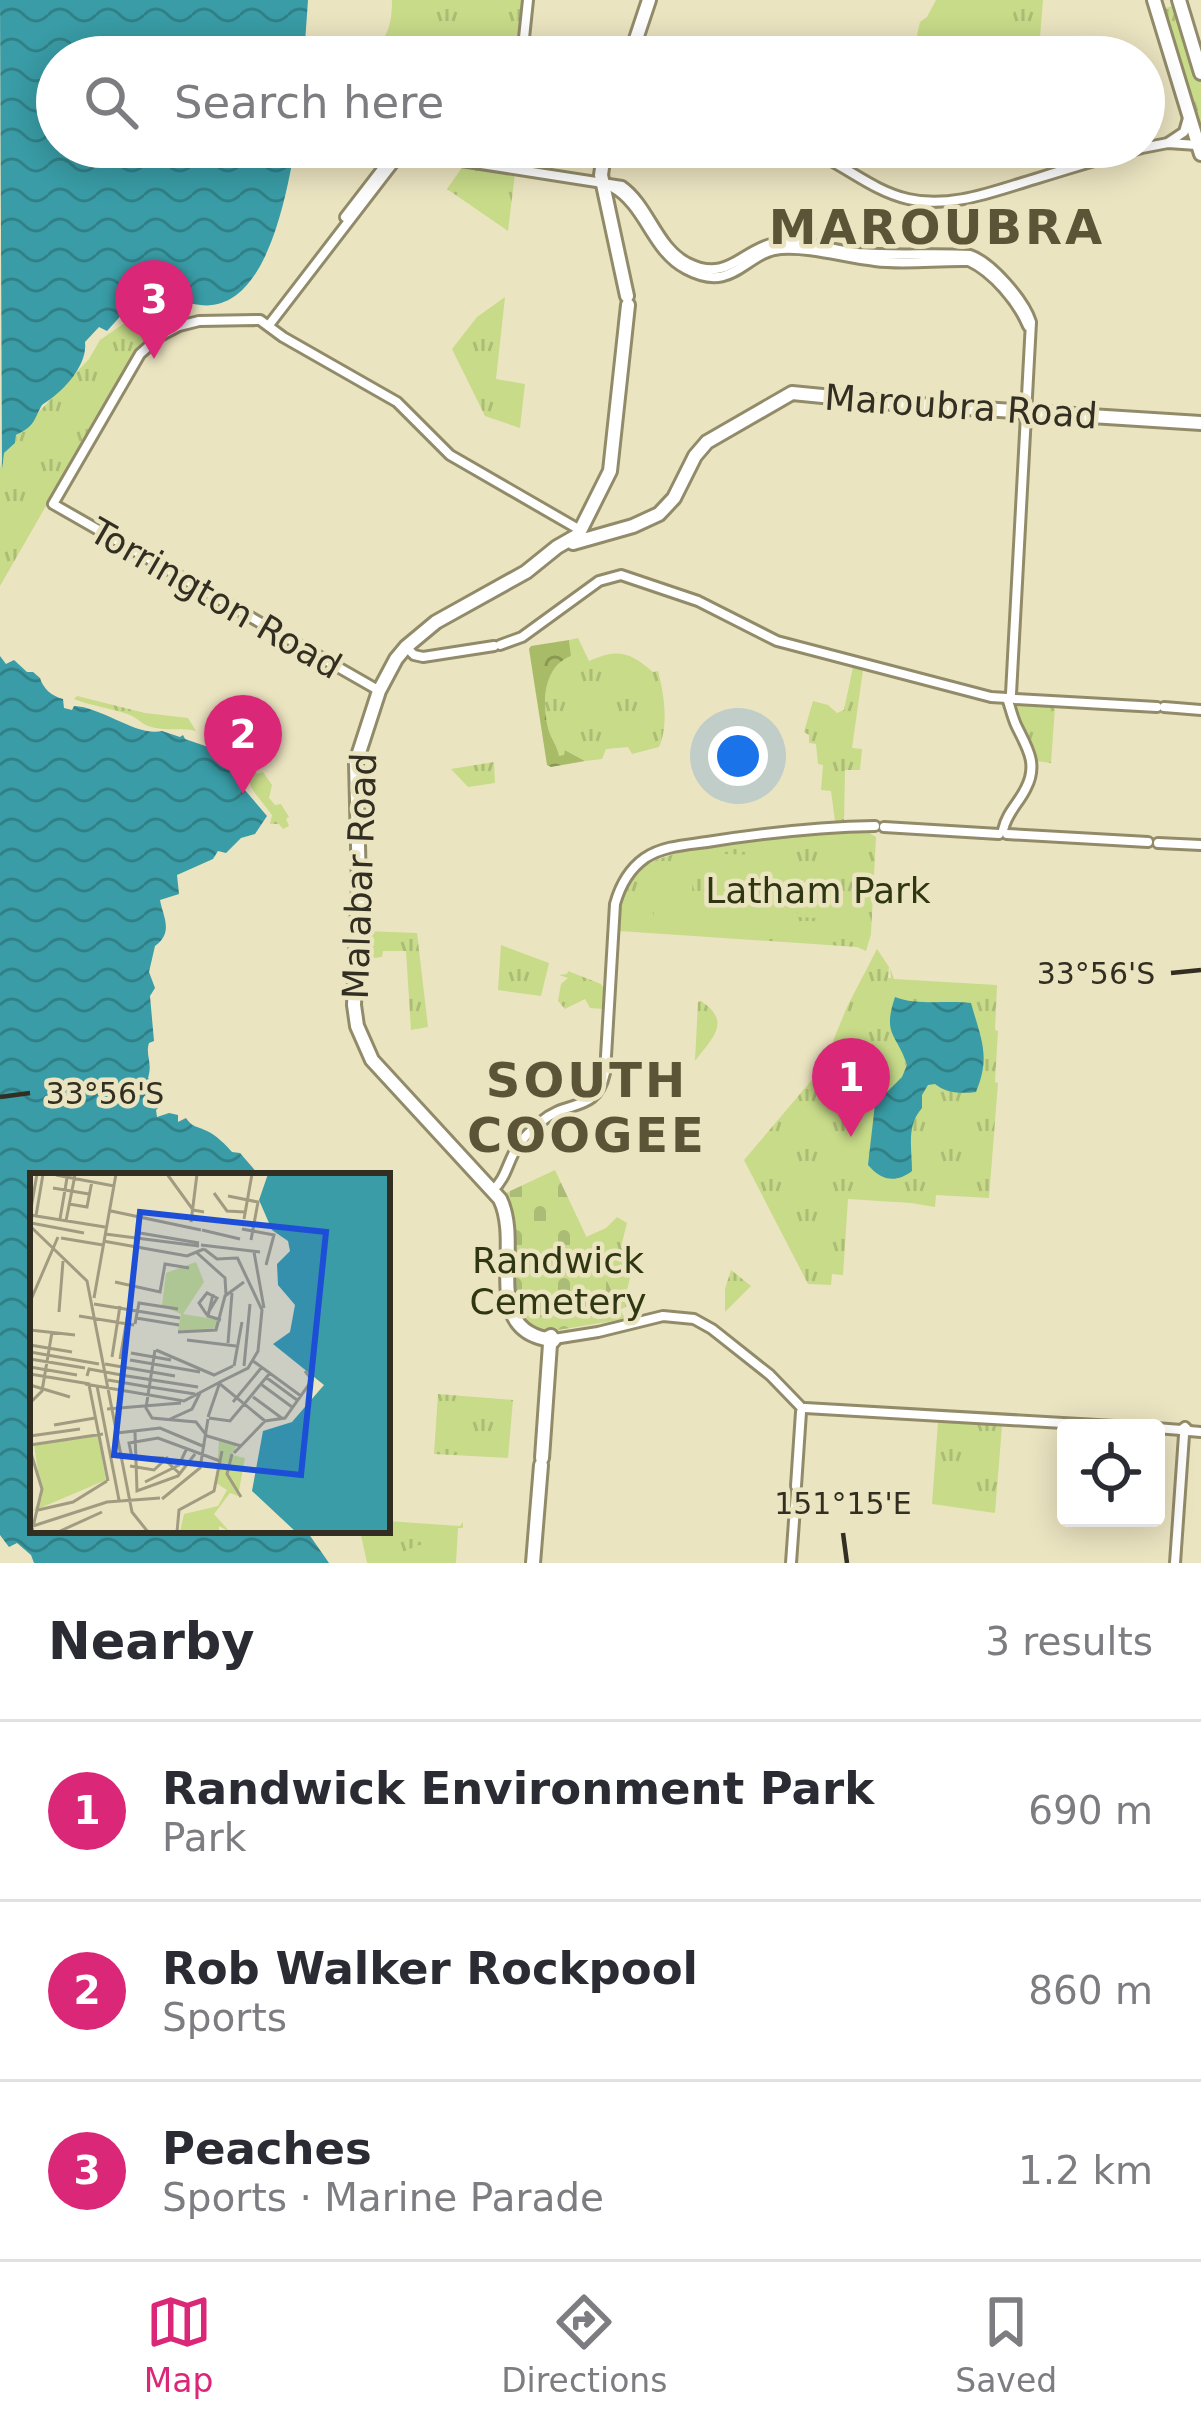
<!DOCTYPE html>
<html lang="en">
<head>
<meta charset="utf-8">
<style>
	body { margin:0; font-family:"DejaVu Sans",sans-serif; background:#f7f7f7; color:#2b2b33 }
	.controls { position:absolute; right:36px; bottom:36px; display:grid; overflow:hidden; border-radius:12px; box-shadow:0 6px 30px #0003 }
	.controls button { width:108px; height:108px; display:grid; place-items:center; padding:0; border:0; border-bottom:3px solid #e1e1e2; background:#fff; color:#2b2b33; font:60px sans-serif }
	.you { position:absolute; left:738px; top:756px; width:42px; height:42px; margin:-30px; border:9px solid #fff; border-radius:50%; background:#1a73e8; box-shadow:0 0 0 18px #1a73e833 }
	.badge { display:grid; place-items:center; width:78px; height:78px; border-radius:50%; background:#db2777; color:#fff; font-size:39px; font-weight:700 }
	.pin { position:absolute; translate:-50% -99px; filter:drop-shadow(0 3px 6px #0008) }
	.pin::after { content:''; position:absolute; top:63px; width:42px; height:36px; background:inherit; clip-path:polygon(0 0,100% 0,50% 100%) }
	.list { margin:0; padding:0; list-style:none }
	h2 { display:flex; justify-content:space-between; align-items:center; height:156px; margin:0; padding:0 48px; font-size:51px }
	h2 small { font-size:39px; font-weight:400; color:#7c7c81 }
	.list li { display:grid; grid-template-columns:78px 1fr auto; gap:36px; align-items:center; box-sizing:border-box; height:180px; padding:0 48px; border-top:3px solid #e1e1e2 }
	.list b { display:block; font-size:45px; white-space:nowrap }
	.list p { margin:0; font-size:39px; white-space:nowrap; color:#7c7c81 }
	.list em { font-size:39px; font-style:normal; color:#7c7c81 }
	.icon { flex:none; width:66px; height:66px; fill:none; stroke:currentColor; stroke-width:2; stroke-linecap:round; stroke-linejoin:round }
	.map { position:relative; flex:none; width:1201px; height:1563px; overflow:hidden }
	.search { position:absolute; background:#fff; box-shadow:0 6px 30px #0003; left:36px; right:36px; top:36px; height:132px; display:flex; align-items:center; gap:30px; box-sizing:border-box; padding:0 42px; border-radius:66px; color:#7c7c81; font-size:45px }
	.sheet { height:696px; background:#fff }
	nav { display:flex; justify-content:space-around; align-items:center; box-sizing:border-box; height:168px; border-top:3px solid #e1e1e2; background:#fff; font-size:33px; color:#7c7c81 }
	nav a { display:grid; justify-items:center; gap:6px }
	nav .on { color:#db2777 }
	.map>svg:first-child { display:block }
	.grass { fill:url(#grass-tufts) }
	.forest { fill:url(#forest-crowns) }
	.cemetery { fill:url(#cemetery-stones) }
	.pitch { fill:#c7db89 }
	.water { fill:url(#water-waves) }
	.lines { fill:none; stroke-linecap:round; stroke-linejoin:round }
	.minor-casing { stroke:#928b6a; stroke-width:14 }
	.major-casing { stroke:#928b6a; stroke-width:18 }
	.minor { stroke:#fff; stroke-width:8 }
	.major { stroke:#fff; stroke-width:12 }
	.ticks { fill:none; stroke:#322f22; stroke-width:4.5 }
	.labels { text-anchor:middle; stroke-width:9; stroke-linejoin:round; paint-order:stroke }
	.street-label { font-size:36px; fill:#322f22; stroke:#ebe4c1 }
	.park-label { font-size:36px; fill:#2f3712; stroke:#ebe4c1 }
	.district-label { font-size:48px; font-weight:bold; letter-spacing:3px; fill:#5b5436; stroke:#ebe4c1 }
	.inset-road { fill:none; stroke:#a19c81; stroke-width:3 }
	.view { fill:#1d4ed8; fill-opacity:0.15; stroke:#1d4ed8; stroke-width:6 }
	.inset-edge { fill:none; stroke:#322f22; stroke-width:6 }
	.ticks-label { font-size:30px; text-anchor:middle; fill:#322f22; stroke:#ebe4c1; stroke-width:9; stroke-linejoin:round; paint-order:stroke }
</style>
</head>
<body>
<div class="map">
<svg width="1201" height="1563" viewBox="0 0 1201 1563">
	<defs>
		<pattern id="grass-tufts" width="24" height="20" patternUnits="userSpaceOnUse" patternTransform="scale(3)"><rect width="24" height="20" fill="#c7db89"/><path d="M3 7l-1-3M5 7V3M7 7l1-3M15 17l-1-3M17 17v-4M19 17l1-3" fill="none" stroke="#abbc76"/></pattern>
		<pattern id="forest-crowns" width="20" height="18" patternUnits="userSpaceOnUse" patternTransform="scale(3)"><rect width="20" height="18" fill="#a8bc67"/><path d="M2 6a3 3 0 1 1 6 0M12 15a3 3 0 1 1 6 0" fill="none" stroke="#899954"/></pattern>
		<pattern id="cemetery-stones" width="16" height="16" patternUnits="userSpaceOnUse" patternTransform="scale(3)"><rect width="16" height="16" fill="#c7db89"/><path d="M2 7V4a2 2 0 0 1 4 0v3zM10 15v-3a2 2 0 0 1 4 0v3z" fill="#abbc76"/></pattern>
		<pattern id="water-waves" width="16" height="10" patternUnits="userSpaceOnUse" patternTransform="scale(3)"><rect width="16" height="10" fill="#399ca6"/><path d="M0 5q4-4 8 0t8 0" fill="none" stroke="#318087"/></pattern>
	</defs>
	<rect width="100%" height="100%" fill="#ebe4c1"/>
	<g class="grass">
		<path d="M392,0H522L516,57H367L369,36L383,39C391,28 392,13 392,0Z"/>
		<polygon points="936,0 1043,0 1040,37 1046,57 912,57 920,22 927,17"/>
		<polygon points="1176,5 1179,6 1201,83 1201,141 1162,9"/>
		<polygon points="424,147 547,147 546,165"/>
		<polygon points="463,166 515,173 508,231 447,189"/>
		<polygon points="505,297 496,379 525,384 520,428 485,416 452,349 477,317"/>
		<polygon points="175,303 164,326 146,337 135,351 0,586 0,468 4,453 15,443 16,436 89,359 100,340 123,324"/>
		<path d="M578,638L589,661C618,648 630,652 653,672L658,671C664,694 669,725 659,747L632,754L628,747L606,749L602,759L585,761L566,750L565,755L559,757C557,745 551,739 548,728C542,702 543,667 571,656L569,640Z"/>
		<polygon points="853,667 863,670 852,748 862,749 860,770 845,770 844,821 835,821 831,791 821,790 823,765 818,764 816,744 809,743 809,735 804,732 813,701 828,705 837,713 844,710"/>
		<path d="M77,696L145,713L188,718L196,731C181,727 165,732 148,726C141,723 137,718 130,715C111,708 91,706 74,699Z"/>
		<path d="M1019,705L1055,707L1051,763L1037,761C1035,740 1020,726 1016,706Z"/>
		<polygon points="214,735 220,736 240,759 251,764 257,774 263,772 272,785 269,798 275,805 281,804 289,817 286,819 289,826 283,829 279,824 270,824 272,815 254,792 241,767 215,747"/>
		<polygon points="494,762 495,783 468,787 451,769"/>
		<path d="M854,832L869,833L876,837L871,934L866,951L857,947L619,931C621,908 622,887 640,870C669,842 811,834 854,832Z"/>
		<polygon points="365,931 417,933 428,1027 411,1030 406,951 383,951 382,957 364,959"/>
		<polygon points="501,945 549,963 541,996 498,990"/>
		<polygon points="877,949 889,967 888,978 891,978 890,968 894,979 997,985 995,1030 998,1031 995,1082 998,1083 989,1198 936,1195 935,1207 911,1203 848,1199 843,1275 832,1274 831,1285 808,1284 744,1160 822,1068 847,1007"/>
		<polygon points="568,971 601,984 604,989 603,1009 590,1008 585,999 565,1009 558,1001 561,984 568,978 559,975 567,974"/>
		<path d="M701,1001C732,1022 713,1037 695,1061L698,1002Z"/>
		<polygon points="617,1217 627,1223 621,1247 629,1263 621,1273 630,1278 625,1299 630,1305 621,1309 586,1237 606,1228"/>
		<polygon points="731,1270 751,1286 725,1312 725,1289"/>
		<polygon points="438,1394 513,1400 508,1458 434,1454"/>
		<polygon points="938,1422 1002,1426 995,1513 932,1504"/>
		<polygon points="387,1521 460,1526 463,1522 463,1528 458,1528 456,1563 367,1563 360,1530 387,1530"/>
	</g>
	<path class="forest" d="M569,640L571,656C543,667 542,702 548,728C551,739 557,745 559,756L564,755L565,750L585,761L551,767L547,765L529,649L531,646Z"/>
	<polygon class="cemetery" points="555,1170 625,1319 540,1333 524,1323 515,1306 513,1215 504,1194"/>
	<g class="pitch">
		<polygon points="983,0 1016,2 1004,55 971,47"/>
		<polygon points="940,4 973,12 962,57 927,57"/>
		<polygon points="725,854 764,855 761,924 722,922"/>
		<polygon points="656,868 693,870 691,927 653,925"/>
		<polygon points="798,897 862,901 861,920 797,917"/>
		<path d="M418,1545C430,1546 442,1550 445,1563H394L401,1553Z"/>
	</g>
	<g class="water">
		<path d="M0,0H308L304,57H57V147H295C287,191 269,299 212,305C201,307 178,301 166,297L159,303L126,310L107,331L99,327L85,342C88,366 62,393 42,405C33,421 35,426 16,435L15,443L4,453L2,469Z"/>
		<path d="M0,656L6,664L14,660L27,672H33L40,678C43,688 51,696 63,699L64,708L72,710L74,706C102,707 137,737 162,731L180,737L183,735L185,739L217,750L237,771L244,789L267,816L255,834L241,838L226,853L218,851L213,859L177,875L179,894L160,900C163,917 174,932 155,946L149,972L155,988L150,996L154,1041L149,1043C145,1055 153,1062 148,1078L158,1086L154,1094L159,1107L156,1110L157,1117L169,1113L178,1115V1122L186,1118C193,1128 197,1126 207,1131C216,1135 226,1145 232,1152L240,1153L260,1176H33V1530H306L329,1563H34L31,1555L17,1543L9,1547L0,1535Z"/>
		<path d="M895,997C918,1006 947,1000 971,1003C981,1039 991,1056 976,1092C961,1094 946,1093 935,1084L928,1085L922,1095V1108C906,1126 912,1148 912,1171C895,1184 881,1180 868,1165L875,1104L902,1077L907,1065C897,1033 882,1036 895,997Z"/>
	</g>
	<g class="lines">
		<g class="minor-casing">
			<g id="minor">
				<polyline points="522,57 528,0"/>
				<polyline points="1169,142 1184,132 1188,118"/>
				<path d="M401,147L410,153L622,186C650,206 657,248 688,263C727,283 742,250 774,243C798,239 833,250 858,253C895,256 932,253 970,255C991,262 1024,300 1031,322L1011,694"/>
				<path d="M799,147C838,158 868,190 908,199C951,209 994,191 1035,179C1070,168 1106,157 1142,148L1168,143L1197,145"/>
				<path d="M612,187C646,206 651,251 686,269C734,295 746,251 781,249C812,247 845,258 875,261C905,265 938,260 969,261C993,272 1018,302 1028,326"/>
				<polyline points="345,217 399,147"/>
				<polyline points="269,325 405,148"/>
				<polyline points="500,645 522,637 599,581 621,575 698,601 777,641 991,697 1007,698"/>
				<polyline points="406,647 414,655 423,657 494,646"/>
				<polyline points="378,690 53,504 140,354 160,336 179,326 199,321 260,320 283,337 397,402 450,455 580,530"/>
				<polyline points="1015,699 1157,707"/>
				<polyline points="1164,707 1201,710"/>
				<polyline points="884,827 999,834"/>
				<path d="M1003,830C1007,812 1019,803 1026,788C1039,763 1026,746 1016,725C1012,716 1010,706 1007,698"/>
				<polyline points="1007,834 1148,842"/>
				<polyline points="1158,843 1201,845"/>
				<path d="M493,1190C506,1178 507,1164 516,1149C522,1139 532,1129 542,1121C567,1099 596,1114 605,1073L615,904C620,886 628,870 645,858C663,846 686,845 707,842C764,833 818,827 875,826"/>
				<polyline points="554,1339 598,1332 663,1316 694,1319 712,1329 770,1375 800,1406"/>
				<polyline points="805,1408 1149,1428"/>
				<polyline points="1156,1428 1181,1430"/>
				<polyline points="1181,1430 1185,1427 1189,1431"/>
				<polyline points="1189,1431 1201,1432"/>
				<polyline points="796,1486 801,1412"/>
				<polyline points="791,1563 796,1493"/>
				<polyline points="1175,1563 1184,1435"/>
			</g>
		</g>
		<g class="major-casing">
			<g id="major">
				<polyline points="1154,0 1201,154"/>
				<polyline points="1179,0 1201,73"/>
				<polyline points="630,57 649,0"/>
				<polyline points="605,147 601,175 627,296"/>
				<polyline points="573,543 633,526 659,514 674,498 695,456 707,442 792,393 904,404 1201,423"/>
				<path d="M550,1344L554,1340L551,1336L546,1339C481,1326 523,1246 500,1199L372,1060L357,1026L354,1005L359,886L356,762L379,691L396,659L406,647L436,622L526,572L557,547L578,535L610,471L628,305"/>
				<polyline points="542,1458 550,1344"/>
				<polyline points="533,1563 541,1465"/>
			</g>
		</g>
		<use href="#minor" class="minor"/>
		<use href="#major" class="major"/>
	</g>
	<path class="ticks" d="M1171,973L1201,970M0,1097L30,1093M843,1533L847,1563"/>
	<g class="labels">
		<g class="street-label">
			<text transform="translate(961 406) rotate(4)" y="13">Maroubra Road</text>
			<text transform="translate(216 598) rotate(30)" y="13">Torrington Road</text>
			<text transform="translate(359 876) rotate(-88)" y="13">Malabar Road</text>
		</g>
		<g class="park-label">
			<text x="818" y="903">Latham Park</text>
			<text x="558" y="1273">Randwick<tspan x="558" dy="41">Cemetery</tspan></text>
		</g>
		<g class="district-label">
			<text x="937" y="244">MAROUBRA</text>
			<text x="587" y="1097">SOUTH<tspan x="587" dy="55">COOGEE</tspan></text>
		</g>
	</g>
	<g transform="translate(30 1173)">
		<rect width="360" height="360" fill="#ebe4c1"/>
		<path d="M166,89L174,109L153,141L190,147L186,155L148,158L151,141L132,133L136,100ZM68,263L76,307L3,338L12,324L4,272ZM189,267L207,272L202,282L215,285L208,323L200,320L184,341L200,359L189,353V359H150L154,341L188,333L197,317L186,310Z" fill="#c7db89"/>
		<path d="M238,1H360V359H266L222,318L233,258L262,249L294,212L243,171L260,159L265,132L248,112L247,91L260,78L258,68L242,57L229,27Z" fill="#399ca6"/>
		<path class="inset-road" d="M137,1L163,37L174,39M26,2L84,13M23,15L59,21M184,20L197,38L215,39M198,23L228,29L221,67M39,31L57,34L62,8M81,38L171,57M0,41L7,1M0,42L75,54M6,43L13,1M30,46L37,5M214,46L222,1M36,48L45,2M161,49L167,1M1,50L54,60M0,53L57,108L102,339L118,359M212,56L244,62L236,92M172,57L210,66M110,60L169,70M75,61L169,73M31,65L73,72M73,68L157,83L174,76M171,72L230,79M174,76L187,86L207,85M166,79L195,105L196,122M224,79L234,135M85,109L130,119L135,91L159,95M183,121L178,143L191,147M64,125L86,1M0,129L28,64M64,131L150,145M29,139L33,88M177,142L169,130L177,120L187,125L178,140M49,143L104,152M106,145L149,152M105,151L109,130L148,136M0,157L45,162M148,159L186,157L195,123L214,109M157,167L206,173M198,170L202,120M0,172L42,179M125,177L116,235L122,245L166,249L177,263L211,273M126,177L184,202L203,193M0,179L69,191M101,180L141,187M82,184L90,133M0,186L55,195M90,186L99,134M100,187L170,199M223,188L271,223M75,191L145,203M204,193L212,149M214,193L220,131M0,194L47,202M0,201L60,211M57,203L59,196L97,203M97,203L168,214M237,205L267,227M78,207L119,214M55,211L154,228L192,208M190,211L235,248M0,212L40,224M59,212L78,308M232,212L262,234M67,213L89,327M120,214L165,221M223,224L253,246M203,229L232,194M0,230L12,218L22,159M77,236L151,230M178,244L190,209L218,195L228,178L232,137L207,84M179,245L200,248L240,200M138,247L162,236L170,220M235,248L255,245L282,207L275,198M24,252L65,245M105,259L107,318L148,303L165,281M87,260L130,255L175,274M0,263L50,256M0,272L73,261M0,277L12,316L2,358M204,280L235,248M202,281L197,301L211,324M100,293L124,297L138,284M150,301L133,285H102L99,270L128,265L190,288M115,309L149,292L157,275M132,326L170,295L178,246M8,337L43,329L77,308M0,354L77,329L130,325M28,359L72,339M147,359L149,337L184,318L192,278"/>
		<path class="view" d="M110,39L296,59L271,302L84,282Z"/>
		<rect width="360" height="360" class="inset-edge"/>
	</g>
	<g class="ticks-label">
		<text x="1096" y="984">33°56'S</text>
		<text x="105" y="1104">33°56'S</text>
		<text x="843" y="1514">151°15'E</text>
	</g>
</svg>
<div class="controls">
<button><svg class="icon" aria-label="locate" viewBox="0 0 24 24"><circle cx="12" cy="12" r="6"/><path d="M12 2v4M12 18v4M2 12h4M18 12h4"/></svg></button>
</div>
<div class="you"></div>
<div class="pin badge" style="left:851px;top:1137px">1</div>
<div class="pin badge" style="left:243px;top:794px">2</div>
<div class="pin badge" style="left:154px;top:359px">3</div>
<div class="search"><svg class="icon" aria-label="search" viewBox="0 0 24 24"><circle cx="10" cy="10" r="6"/><path d="M15 15l6 6"/></svg>Search here</div>
</div>
<section class="sheet">
<h2>Nearby<small>3 results</small></h2>
<ul class="list">
<li><span class="badge">1</span><div><b>Randwick Environment Park</b><p>Park</p></div><em>690 m</em></li>
<li><span class="badge">2</span><div><b>Rob Walker Rockpool</b><p>Sports</p></div><em>860 m</em></li>
<li><span class="badge">3</span><div><b>Peaches</b><p>Sports · Marine Parade</p></div><em>1.2 km</em></li>
</ul>
</section>
<nav>
<a class="on"><svg class="icon" aria-label="map" viewBox="0 0 24 24"><path d="M3 6l6-2 6 2 6-2v14l-6 2-6-2-6 2zM9 4v14M15 6v14"/></svg>Map</a>
<a><svg class="icon" aria-label="directions" viewBox="0 0 24 24"><path d="M12 3l9 9-9 9-9-9zM9 14v-3h6M13 9l2 2-2 2"/></svg>Directions</a>
<a><svg class="icon" aria-label="saved" viewBox="0 0 24 24"><path d="M7 4h10v16l-5-4-5 4z"/></svg>Saved</a>
</nav>
</body>
</html>
